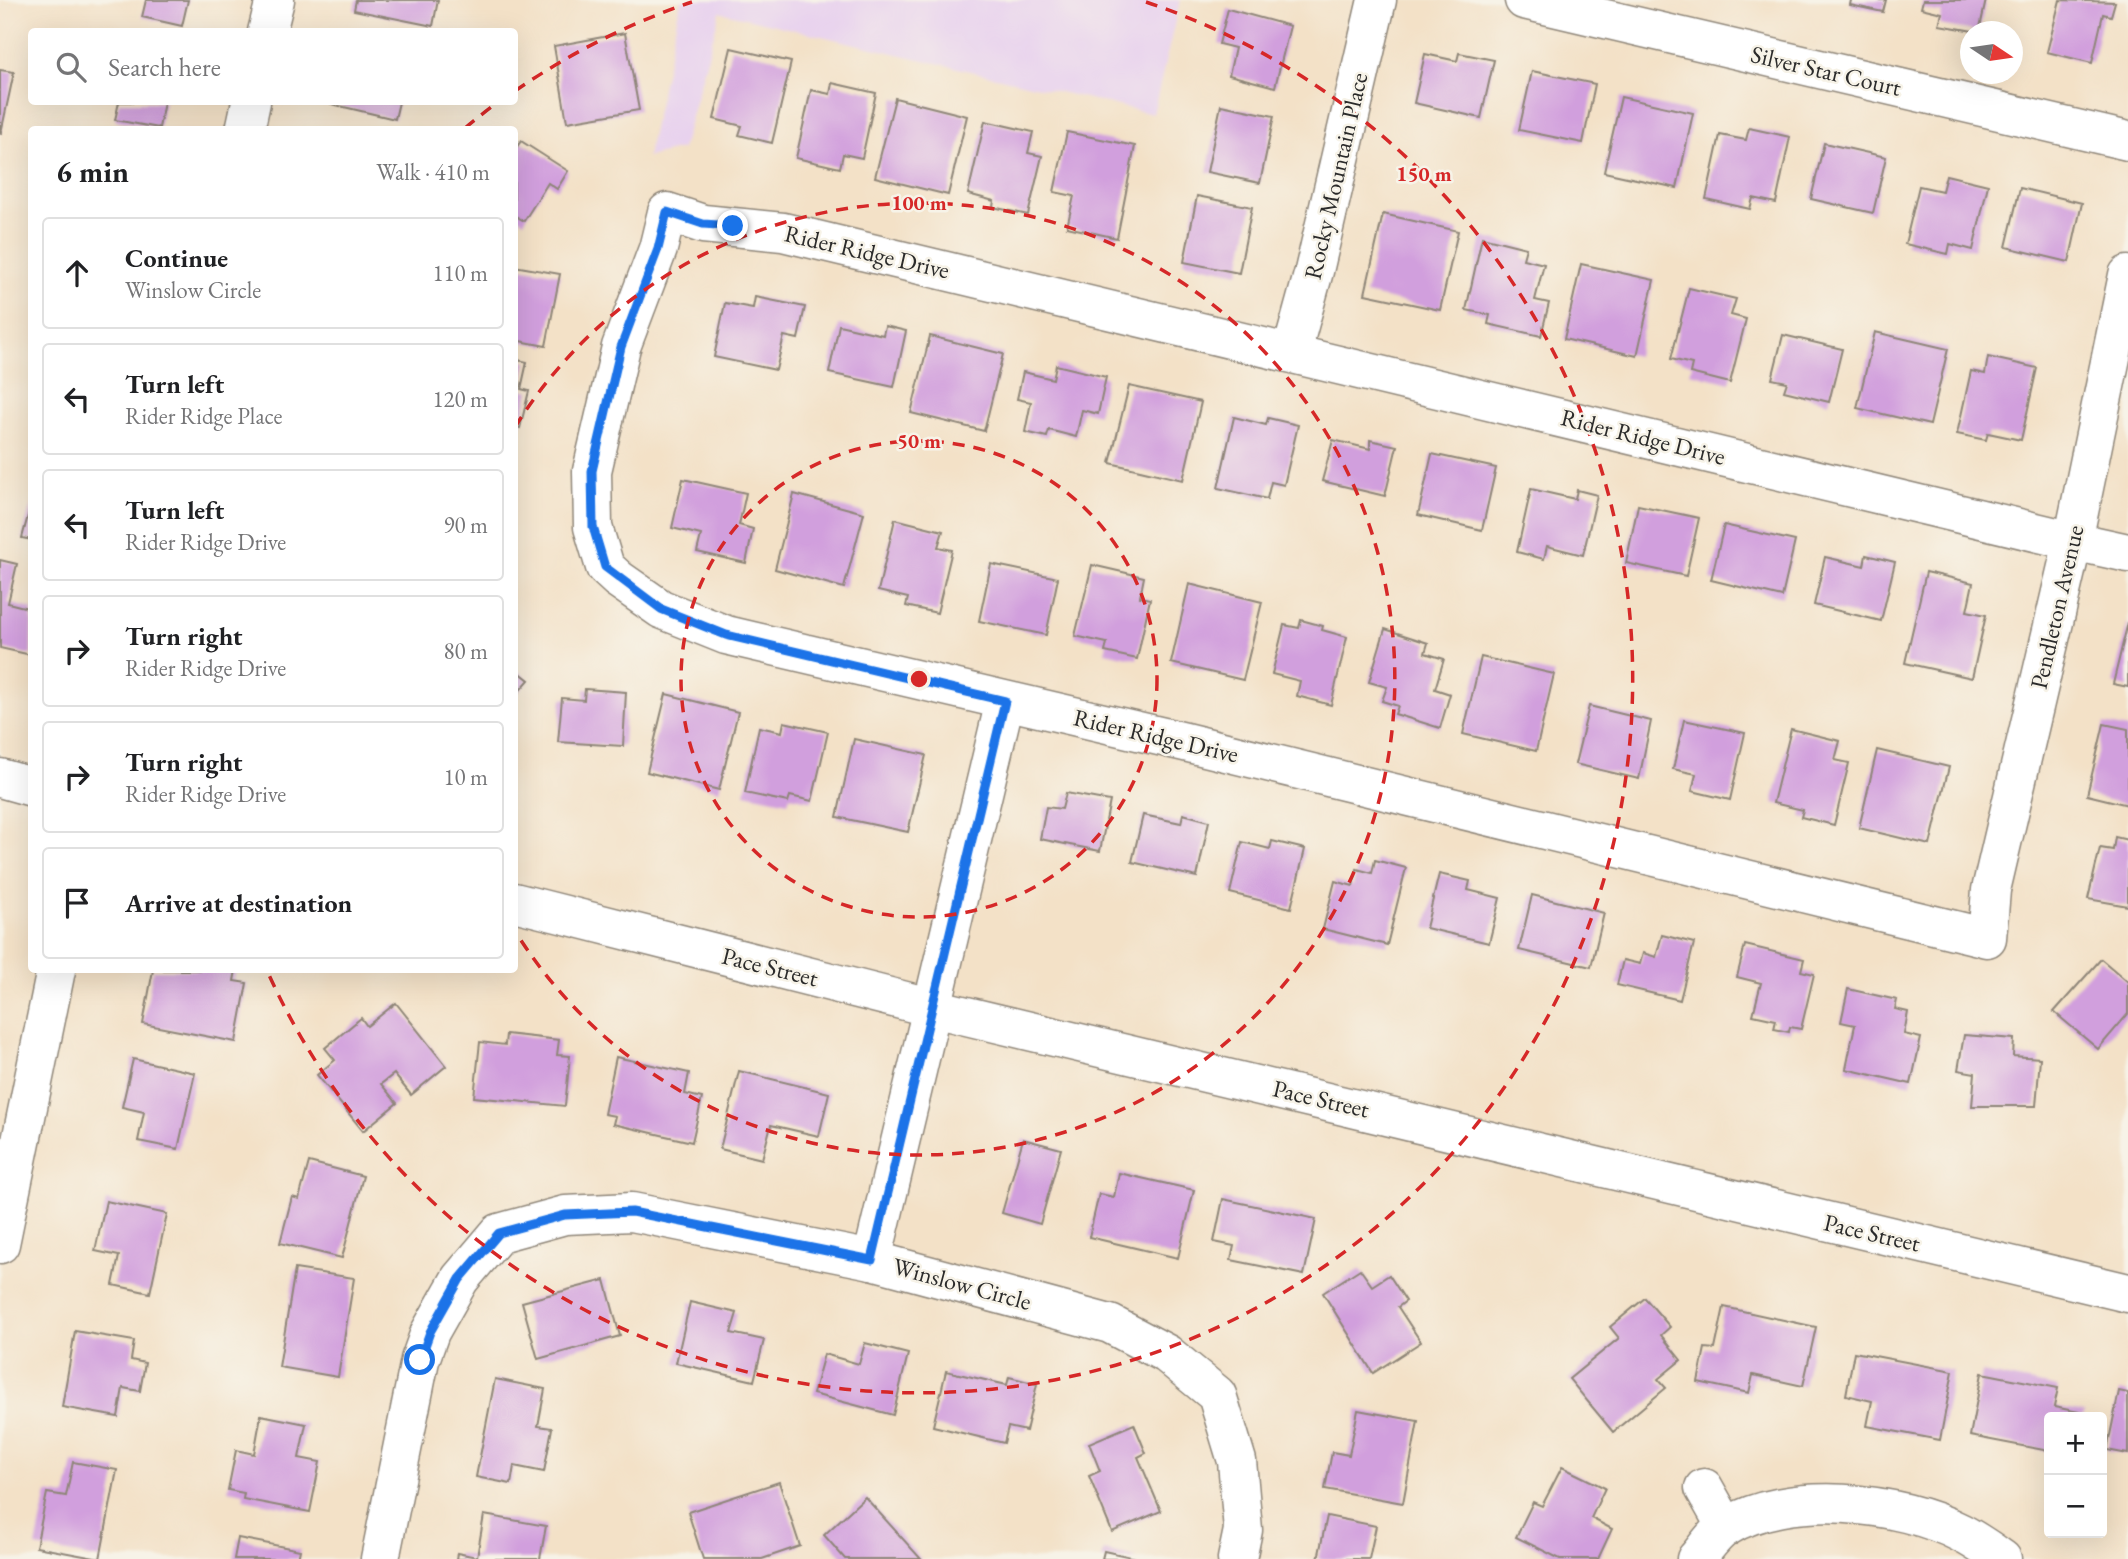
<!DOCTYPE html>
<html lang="en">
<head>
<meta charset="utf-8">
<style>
	body { margin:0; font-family:"EB Garamond",serif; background:#f2f2f2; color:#202124 }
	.controls { position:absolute; right:21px; bottom:21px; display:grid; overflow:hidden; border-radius:7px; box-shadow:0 7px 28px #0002 }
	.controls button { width:63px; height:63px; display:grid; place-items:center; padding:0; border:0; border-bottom:2px solid #e0e0e0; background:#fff; color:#202124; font:35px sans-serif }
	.compass { position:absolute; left:1960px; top:21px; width:63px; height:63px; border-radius:50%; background:#fff; box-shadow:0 7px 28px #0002; rotate:103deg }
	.stop { position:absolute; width:21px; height:21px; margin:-16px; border:5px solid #1a73e8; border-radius:50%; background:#fff }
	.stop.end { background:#1a73e8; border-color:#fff; box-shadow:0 2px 7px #0008 }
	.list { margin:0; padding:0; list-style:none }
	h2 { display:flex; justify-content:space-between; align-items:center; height:91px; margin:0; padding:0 28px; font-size:30px }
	h2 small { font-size:23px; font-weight:400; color:#757577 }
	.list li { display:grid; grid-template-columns:46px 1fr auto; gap:21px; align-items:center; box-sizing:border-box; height:112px; margin:0 14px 14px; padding:0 14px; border:2px solid #e0e0e0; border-radius:7px }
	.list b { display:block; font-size:26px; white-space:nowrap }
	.list p { margin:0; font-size:23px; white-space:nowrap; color:#757577 }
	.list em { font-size:23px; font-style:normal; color:#757577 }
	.icon { flex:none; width:38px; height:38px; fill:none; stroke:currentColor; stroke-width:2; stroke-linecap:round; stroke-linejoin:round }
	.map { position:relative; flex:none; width:2128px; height:1559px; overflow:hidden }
	.search { position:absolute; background:#fff; box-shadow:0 7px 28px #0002; left:28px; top:28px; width:490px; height:77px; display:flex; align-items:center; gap:18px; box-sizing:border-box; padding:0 24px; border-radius:7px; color:#757577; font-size:26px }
	.panel { position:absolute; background:#fff; box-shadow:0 7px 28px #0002; left:28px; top:126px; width:490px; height:847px; border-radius:7px }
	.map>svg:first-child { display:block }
	.built { fill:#e8d2ee }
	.building { fill:#d19fdd }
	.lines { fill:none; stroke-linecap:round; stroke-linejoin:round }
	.minor-casing { stroke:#8f8679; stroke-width:41 }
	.major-casing { stroke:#8f8679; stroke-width:41 }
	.minor { stroke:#fff; stroke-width:38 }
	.major { stroke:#fff; stroke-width:38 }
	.route { stroke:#1a73e8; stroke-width:9 }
	.ring { fill:none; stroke:#d62828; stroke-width:3.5; stroke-dasharray:12 9 }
	.labels { text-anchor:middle; stroke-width:5; stroke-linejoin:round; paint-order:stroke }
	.street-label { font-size:24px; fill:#2b2b2b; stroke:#f7f3e8 }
	.centre { fill:#d62828; stroke:#f7f3e8; stroke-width:3.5 }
	.ring-label { font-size:21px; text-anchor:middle; font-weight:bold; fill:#d62828; stroke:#f7f3e8; stroke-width:5; stroke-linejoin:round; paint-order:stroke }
</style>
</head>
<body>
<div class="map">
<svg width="2128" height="1559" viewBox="0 0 2128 1559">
	<rect width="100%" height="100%" fill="#f7f3e8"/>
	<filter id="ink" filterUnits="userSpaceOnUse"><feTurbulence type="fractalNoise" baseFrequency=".0143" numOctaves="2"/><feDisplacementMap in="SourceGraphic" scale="14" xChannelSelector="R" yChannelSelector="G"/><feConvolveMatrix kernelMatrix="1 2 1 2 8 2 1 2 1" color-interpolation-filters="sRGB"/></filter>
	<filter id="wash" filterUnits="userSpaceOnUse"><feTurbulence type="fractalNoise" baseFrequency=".00686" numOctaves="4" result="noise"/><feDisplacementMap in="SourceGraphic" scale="28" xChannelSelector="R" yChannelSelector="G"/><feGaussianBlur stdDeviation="1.57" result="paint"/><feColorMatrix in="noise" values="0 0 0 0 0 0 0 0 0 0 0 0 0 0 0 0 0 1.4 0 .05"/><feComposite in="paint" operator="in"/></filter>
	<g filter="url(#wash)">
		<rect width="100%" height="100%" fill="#f3e1c7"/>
		<polygon class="built" points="681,0 1180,0 1153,114 720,12 682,149 647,157"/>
		<g id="blocks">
			<g class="building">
				<polygon points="146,0 188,0 182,26 142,17"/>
				<polygon points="356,0 438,0 433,26 354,10"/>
				<polygon points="1851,0 1886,0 1883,12 1850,5"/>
				<polygon points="1923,0 1986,0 1979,32 1939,25 1942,13 1921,8"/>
				<polygon points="2060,0 2115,2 2111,16 2103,14 2092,63 2047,52"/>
				<polygon points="1228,9 1290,26 1275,87 1229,75 1235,48 1219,44"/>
				<polygon points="625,33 639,110 567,122 554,46"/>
				<polygon points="731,48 791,62 772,143 739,135 742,126 714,119"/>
				<polygon points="1459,53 1494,60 1481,118 1414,103 1425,54 1457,61"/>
				<polygon points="0,70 14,72 1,133 0,132"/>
				<polygon points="1532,71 1595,84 1583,143 1519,130"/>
				<polygon points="832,83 876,93 862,158 843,154 840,168 796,158 811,90 830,94"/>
				<polygon points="1621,97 1693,113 1677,188 1604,172"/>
				<polygon points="895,98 967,116 948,195 875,177"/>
				<polygon points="119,102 164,102 159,128 115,120"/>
				<polygon points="331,102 399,102 395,119 331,104"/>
				<polygon points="1221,105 1274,116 1260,183 1207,172"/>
				<polygon points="985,121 1033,132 1028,153 1042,156 1028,215 993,207 994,201 968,194"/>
				<polygon points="1749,128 1790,137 1776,203 1753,198 1750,209 1706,199 1720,135 1746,140"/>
				<polygon points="1067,132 1135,146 1117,238 1067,227 1074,196 1054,192"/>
				<polygon points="521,141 568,171 557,189 548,183 524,221 514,215 514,151"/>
				<polygon points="1824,143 1886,157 1873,213 1811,199"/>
				<polygon points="1946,175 1988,185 1973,250 1950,244 1948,254 1905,244 1919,186 1942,191"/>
				<polygon points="2020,188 2082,203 2069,262 2006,247"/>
				<polygon points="1197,196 1252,207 1239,273 1184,262"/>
				<polygon points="1383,214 1458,231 1440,310 1365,294"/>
				<polygon points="1482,237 1526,248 1523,259 1544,264 1535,300 1549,303 1541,336 1488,324 1490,315 1466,310"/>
				<polygon points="1581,264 1654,280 1637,356 1564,339"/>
				<polygon points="514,266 560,274 546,346 514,340"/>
				<polygon points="1689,288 1736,299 1731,315 1746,319 1730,383 1690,373 1692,364 1671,359"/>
				<polygon points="755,297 805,307 798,339 784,336 776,370 714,357 725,303 753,308"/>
				<polygon points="839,325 883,335 885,326 906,331 894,387 829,373"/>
				<polygon points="1875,332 1948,349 1930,425 1857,408"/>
				<polygon points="1783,335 1842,349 1829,402 1784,391 1787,382 1772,379"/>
				<polygon points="930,336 1003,354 984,431 911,413"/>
				<polygon points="1988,357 2037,368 2021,440 1988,433 1986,440 1957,434 1971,371 1985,374"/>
				<polygon points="514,359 527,362 521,389 529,391 520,428 514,427"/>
				<polygon points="1056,365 1106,377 1098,414 1082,410 1076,437 1049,430 1047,437 1025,432 1031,402 1017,399 1023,372 1053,379"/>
				<polygon points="1129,386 1201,402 1183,480 1110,463"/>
				<polygon points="1234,417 1266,425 1268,418 1298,425 1284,485 1271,482 1267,499 1218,488"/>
				<polygon points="1333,440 1370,449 1370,440 1397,446 1385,496 1322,481"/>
				<polygon points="1432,454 1496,468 1482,530 1418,515"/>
				<polygon points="683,479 746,493 739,525 753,529 746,563 697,552 701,535 672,528"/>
				<polygon points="1531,489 1575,499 1577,490 1597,495 1583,555 1547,546 1544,559 1517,552"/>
				<polygon points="794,494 864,513 844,588 775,569"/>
				<polygon points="32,501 32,540 22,538"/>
				<polygon points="1638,505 1699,518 1686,576 1626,563"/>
				<polygon points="895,519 943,531 938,547 952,550 937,613 906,606 908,598 878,591"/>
				<polygon points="1724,525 1795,541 1782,597 1711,580"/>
				<polygon points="1866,555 1895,562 1881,621 1814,605 1825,557 1864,566"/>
				<polygon points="0,560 17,564 8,603 32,609 31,655 0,648"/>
				<polygon points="991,564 1058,578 1046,635 979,621"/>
				<polygon points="1092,565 1144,577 1140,597 1150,599 1137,659 1105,652 1107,643 1075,636"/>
				<polygon points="1926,572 1973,583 1967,611 1986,615 1972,678 1905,663"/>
				<polygon points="1189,584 1262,602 1243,680 1171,663"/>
				<polygon points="1301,620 1323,626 1322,630 1347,637 1331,705 1297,696 1300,681 1272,674 1284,625 1299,628"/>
				<polygon points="2128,622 2128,687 2113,684"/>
				<polygon points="1385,629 1428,643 1425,653 1444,659 1435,689 1450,694 1440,728 1395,714 1398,706 1382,701 1387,687 1369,682"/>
				<polygon points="1481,657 1554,674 1536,751 1463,734"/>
				<polygon points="514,668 529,680 514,697"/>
				<polygon points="585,689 626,692 623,746 558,742 562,698 584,700"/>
				<polygon points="666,694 738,712 719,790 647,772"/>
				<polygon points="1589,706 1651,721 1639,779 1575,764"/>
				<polygon points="1684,720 1745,733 1730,800 1692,791 1696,774 1673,769"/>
				<polygon points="784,722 828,732 812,801 790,796 788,802 745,793 759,727 782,732"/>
				<polygon points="2104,724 2128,729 2128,805 2087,795"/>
				<polygon points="1791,729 1840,741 1835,760 1849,763 1834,825 1801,817 1803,810 1773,803"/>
				<polygon points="854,739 926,755 908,832 837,817"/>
				<polygon points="1877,750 1949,767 1930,845 1859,828"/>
				<polygon points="1066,793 1110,801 1100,851 1040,839 1046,807 1062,809"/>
				<polygon points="1183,814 1209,821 1197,877 1132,862 1143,815 1181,823"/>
				<polygon points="2115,837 2128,840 2128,906 2088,899 2100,848 2113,850"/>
				<polygon points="1272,841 1305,849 1291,908 1230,893 1242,842 1270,849"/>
				<polygon points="1375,860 1406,868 1387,945 1323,929 1335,881 1353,886 1357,869 1372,873"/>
				<polygon points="1439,874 1470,881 1468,890 1500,898 1489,943 1426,928"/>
				<polygon points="1532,895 1604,913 1591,967 1519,950"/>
				<polygon points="1662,935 1694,943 1680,1000 1617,985 1623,960 1640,964 1643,953 1656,957"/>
				<polygon points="1745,945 1804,959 1801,971 1814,974 1801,1029 1790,1027 1789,1032 1774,1029 1776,1020 1753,1015 1761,983 1737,977"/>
				<polygon points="2101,959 2128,982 2128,1014 2098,1049 2054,1012"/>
				<polygon points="153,970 236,970 234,981 247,983 236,1042 143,1024"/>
				<polygon points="1848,989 1897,1000 1895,1009 1908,1012 1904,1034 1921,1038 1911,1084 1846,1069 1855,1025 1841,1022"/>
				<polygon points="396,1003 446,1066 411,1095 394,1074 381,1084 397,1103 363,1131 317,1075 335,1060 325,1048 361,1018 367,1026"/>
				<polygon points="506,1034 559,1040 557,1055 570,1056 565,1106 474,1097 480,1042 505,1045"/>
				<polygon points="1964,1035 2014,1039 2013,1056 2040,1058 2036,1106 1972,1106 1975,1073 1958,1070"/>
				<polygon points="616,1057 689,1073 685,1094 702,1098 692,1142 613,1124 615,1116 604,1114"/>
				<polygon points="133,1059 195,1073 178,1149 138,1141 144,1112 122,1107"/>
				<polygon points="739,1071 829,1093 819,1136 771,1125 762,1159 720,1149"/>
				<polygon points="1023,1139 1061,1149 1040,1224 1002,1213"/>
				<polygon points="309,1162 363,1176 342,1258 280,1243 292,1197 299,1199"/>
				<polygon points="1119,1173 1194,1190 1178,1258 1089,1237 1099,1194 1114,1197"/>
				<polygon points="1223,1199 1316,1219 1304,1275 1231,1260 1234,1246 1214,1242"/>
				<polygon points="106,1201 167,1214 150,1293 113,1285 119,1256 95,1251"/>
				<polygon points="295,1269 354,1278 338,1377 279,1367"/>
				<polygon points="1360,1269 1372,1286 1389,1275 1406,1301 1398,1307 1421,1342 1373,1373 1323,1293"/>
				<polygon points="605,1280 620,1336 538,1359 522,1302"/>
				<polygon points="1645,1298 1670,1327 1661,1335 1681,1360 1658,1379 1666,1388 1613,1432 1569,1379 1619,1338 1610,1327"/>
				<polygon points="690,1302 737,1313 731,1333 764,1340 754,1381 676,1363"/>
				<polygon points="1724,1307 1816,1327 1803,1386 1753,1375 1749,1393 1698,1382 1705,1348 1715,1349"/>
				<polygon points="75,1331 134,1341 131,1360 145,1363 140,1391 123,1388 118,1417 62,1407"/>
				<polygon points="865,1343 908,1354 893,1415 813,1394 824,1354 859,1364"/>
				<polygon points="1854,1352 1953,1371 1940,1440 1867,1426 1872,1401 1846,1395"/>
				<polygon points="946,1371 1007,1385 1009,1377 1037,1384 1026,1431 1008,1427 1004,1443 933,1426"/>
				<polygon points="1982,1373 2058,1388 2054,1407 2084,1413 2083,1417 2049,1417 2049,1451 1970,1436"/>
				<polygon points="495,1379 545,1389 538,1426 552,1428 544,1472 514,1466 511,1484 476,1477"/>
				<polygon points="2119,1391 2128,1393 2128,1454 2107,1450"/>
				<polygon points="1358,1410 1418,1421 1403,1503 1325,1489 1332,1452 1349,1455"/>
				<polygon points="261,1415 306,1424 299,1458 320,1462 310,1512 243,1499 244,1493 228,1490 236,1450 254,1454"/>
				<polygon points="1134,1424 1146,1453 1138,1457 1161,1511 1112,1532 1089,1476 1100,1471 1089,1443"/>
				<polygon points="73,1462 117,1470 100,1559 36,1547 47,1493 66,1496"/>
				<polygon points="1562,1467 1605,1488 1591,1518 1612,1529 1598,1559 1560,1559 1516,1537 1533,1502 1542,1506"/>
				<polygon points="779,1482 800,1546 762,1559 703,1559 688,1512"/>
				<polygon points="865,1497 921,1559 845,1559 824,1535"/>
				<polygon points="484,1515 546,1526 540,1559 456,1559 457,1553 477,1557"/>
				<polygon points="1327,1516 1376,1526 1369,1559 1318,1559"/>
				<polygon points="238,1538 300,1550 298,1559 234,1559"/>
				<polygon points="1104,1551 1136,1558 1136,1559 1102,1559"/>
			</g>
		</g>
	</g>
	<g filter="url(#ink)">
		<use href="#blocks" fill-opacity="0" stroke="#8f8679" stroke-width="2"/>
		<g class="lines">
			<g class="minor-casing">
				<g id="minor">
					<polyline points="1524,0 2128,141"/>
					<polyline points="267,32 275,0"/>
					<polyline points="245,130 251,102"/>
					<polyline points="2128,275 2073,541 1991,890 1987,938 1185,742 726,635 661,609 618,579 605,567 593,527 592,471 621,347 658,249 667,212 703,224 783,232 2073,541 2128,553"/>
					<polyline points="1292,351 1314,271 1377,0"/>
					<polyline points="0,1244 56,970"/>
					<polyline points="872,1260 1005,701"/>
					<polyline points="1704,1488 1726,1527"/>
					<polyline points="380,1559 420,1360 430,1332 460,1279 499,1233 565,1215 632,1212 872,1260 1110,1324 1167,1354 1217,1395 1237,1461 1243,1530 1237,1559"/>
					<path d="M1696,1559C1705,1549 1714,1534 1726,1527C1788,1489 1899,1501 1961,1533C1975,1540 1989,1550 2002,1559"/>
				</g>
			</g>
			<g class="major-casing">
				<g id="major">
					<polyline points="0,778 32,787"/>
					<polyline points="514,902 933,1008 2128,1293"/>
				</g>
			</g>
			<use href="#minor" class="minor"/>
			<use href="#major" class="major"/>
		</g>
	</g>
	<g class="lines" filter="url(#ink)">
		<polyline class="route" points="420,1360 430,1332 460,1279 499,1233 565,1215 632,1212 872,1260 1005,701 726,635 661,609 605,567 593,527 592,471 621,347 658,249 667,212 703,224 733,226"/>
	</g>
	<g class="ring">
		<circle cx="919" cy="679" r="238"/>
		<path d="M515 427A476 476 0 1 1 515 931"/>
		<path d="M465 128A714 714 0 0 1 494 105M515 91A714 714 0 0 1 692 2M1146 2A714 714 0 1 1 269 975"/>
	</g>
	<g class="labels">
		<g class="street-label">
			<text transform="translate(1826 71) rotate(13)" y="8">Silver Star Court</text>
			<text transform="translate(1336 176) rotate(-77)" y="8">Rocky Mountain Place</text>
			<text transform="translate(867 252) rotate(13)" y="8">Rider Ridge Drive</text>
			<text transform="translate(1643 437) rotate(14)" y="8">Rider Ridge Drive</text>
			<text transform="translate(2057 607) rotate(-77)" y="8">Pendleton Avenue</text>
			<text transform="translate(1156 736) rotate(13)" y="8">Rider Ridge Drive</text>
			<text transform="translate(770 967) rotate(14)" y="8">Pace Street</text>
			<text transform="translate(1321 1099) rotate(13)" y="8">Pace Street</text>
			<text transform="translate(1872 1233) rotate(13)" y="8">Pace Street</text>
			<text transform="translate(962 1284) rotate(15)" y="8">Winslow Circle</text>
		</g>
	</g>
	<circle cx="919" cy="679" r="10" class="centre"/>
	<g class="ring-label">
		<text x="1424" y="181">150 m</text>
		<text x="919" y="210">100 m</text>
		<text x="919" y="448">50 m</text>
	</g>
</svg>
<div class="controls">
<button>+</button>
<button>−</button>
</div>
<svg class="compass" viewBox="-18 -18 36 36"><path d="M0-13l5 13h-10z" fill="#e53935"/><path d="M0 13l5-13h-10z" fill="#757577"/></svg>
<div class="stop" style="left:420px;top:1360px"></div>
<div class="stop end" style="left:733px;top:226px"></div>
<div class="search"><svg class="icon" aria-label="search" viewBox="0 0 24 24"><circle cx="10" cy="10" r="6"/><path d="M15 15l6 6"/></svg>Search here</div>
<section class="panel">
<h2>6 min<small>Walk · 410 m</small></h2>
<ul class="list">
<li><svg class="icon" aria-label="ahead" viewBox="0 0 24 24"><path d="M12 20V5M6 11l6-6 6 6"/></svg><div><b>Continue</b><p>Winslow Circle</p></div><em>110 m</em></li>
<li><svg class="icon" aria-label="left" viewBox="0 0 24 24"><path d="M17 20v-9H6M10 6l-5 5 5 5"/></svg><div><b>Turn left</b><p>Rider Ridge Place</p></div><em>120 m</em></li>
<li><svg class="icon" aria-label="left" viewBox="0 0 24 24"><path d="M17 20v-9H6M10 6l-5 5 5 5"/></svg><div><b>Turn left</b><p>Rider Ridge Drive</p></div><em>90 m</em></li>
<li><svg class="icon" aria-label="right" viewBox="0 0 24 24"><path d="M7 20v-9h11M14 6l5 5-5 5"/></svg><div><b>Turn right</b><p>Rider Ridge Drive</p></div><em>80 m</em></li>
<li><svg class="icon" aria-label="right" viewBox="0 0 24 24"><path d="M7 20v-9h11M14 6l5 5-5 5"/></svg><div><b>Turn right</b><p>Rider Ridge Drive</p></div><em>10 m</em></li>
<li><svg class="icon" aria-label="arrive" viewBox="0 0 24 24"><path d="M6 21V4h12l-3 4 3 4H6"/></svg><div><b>Arrive at destination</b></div></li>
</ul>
</section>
</div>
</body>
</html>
